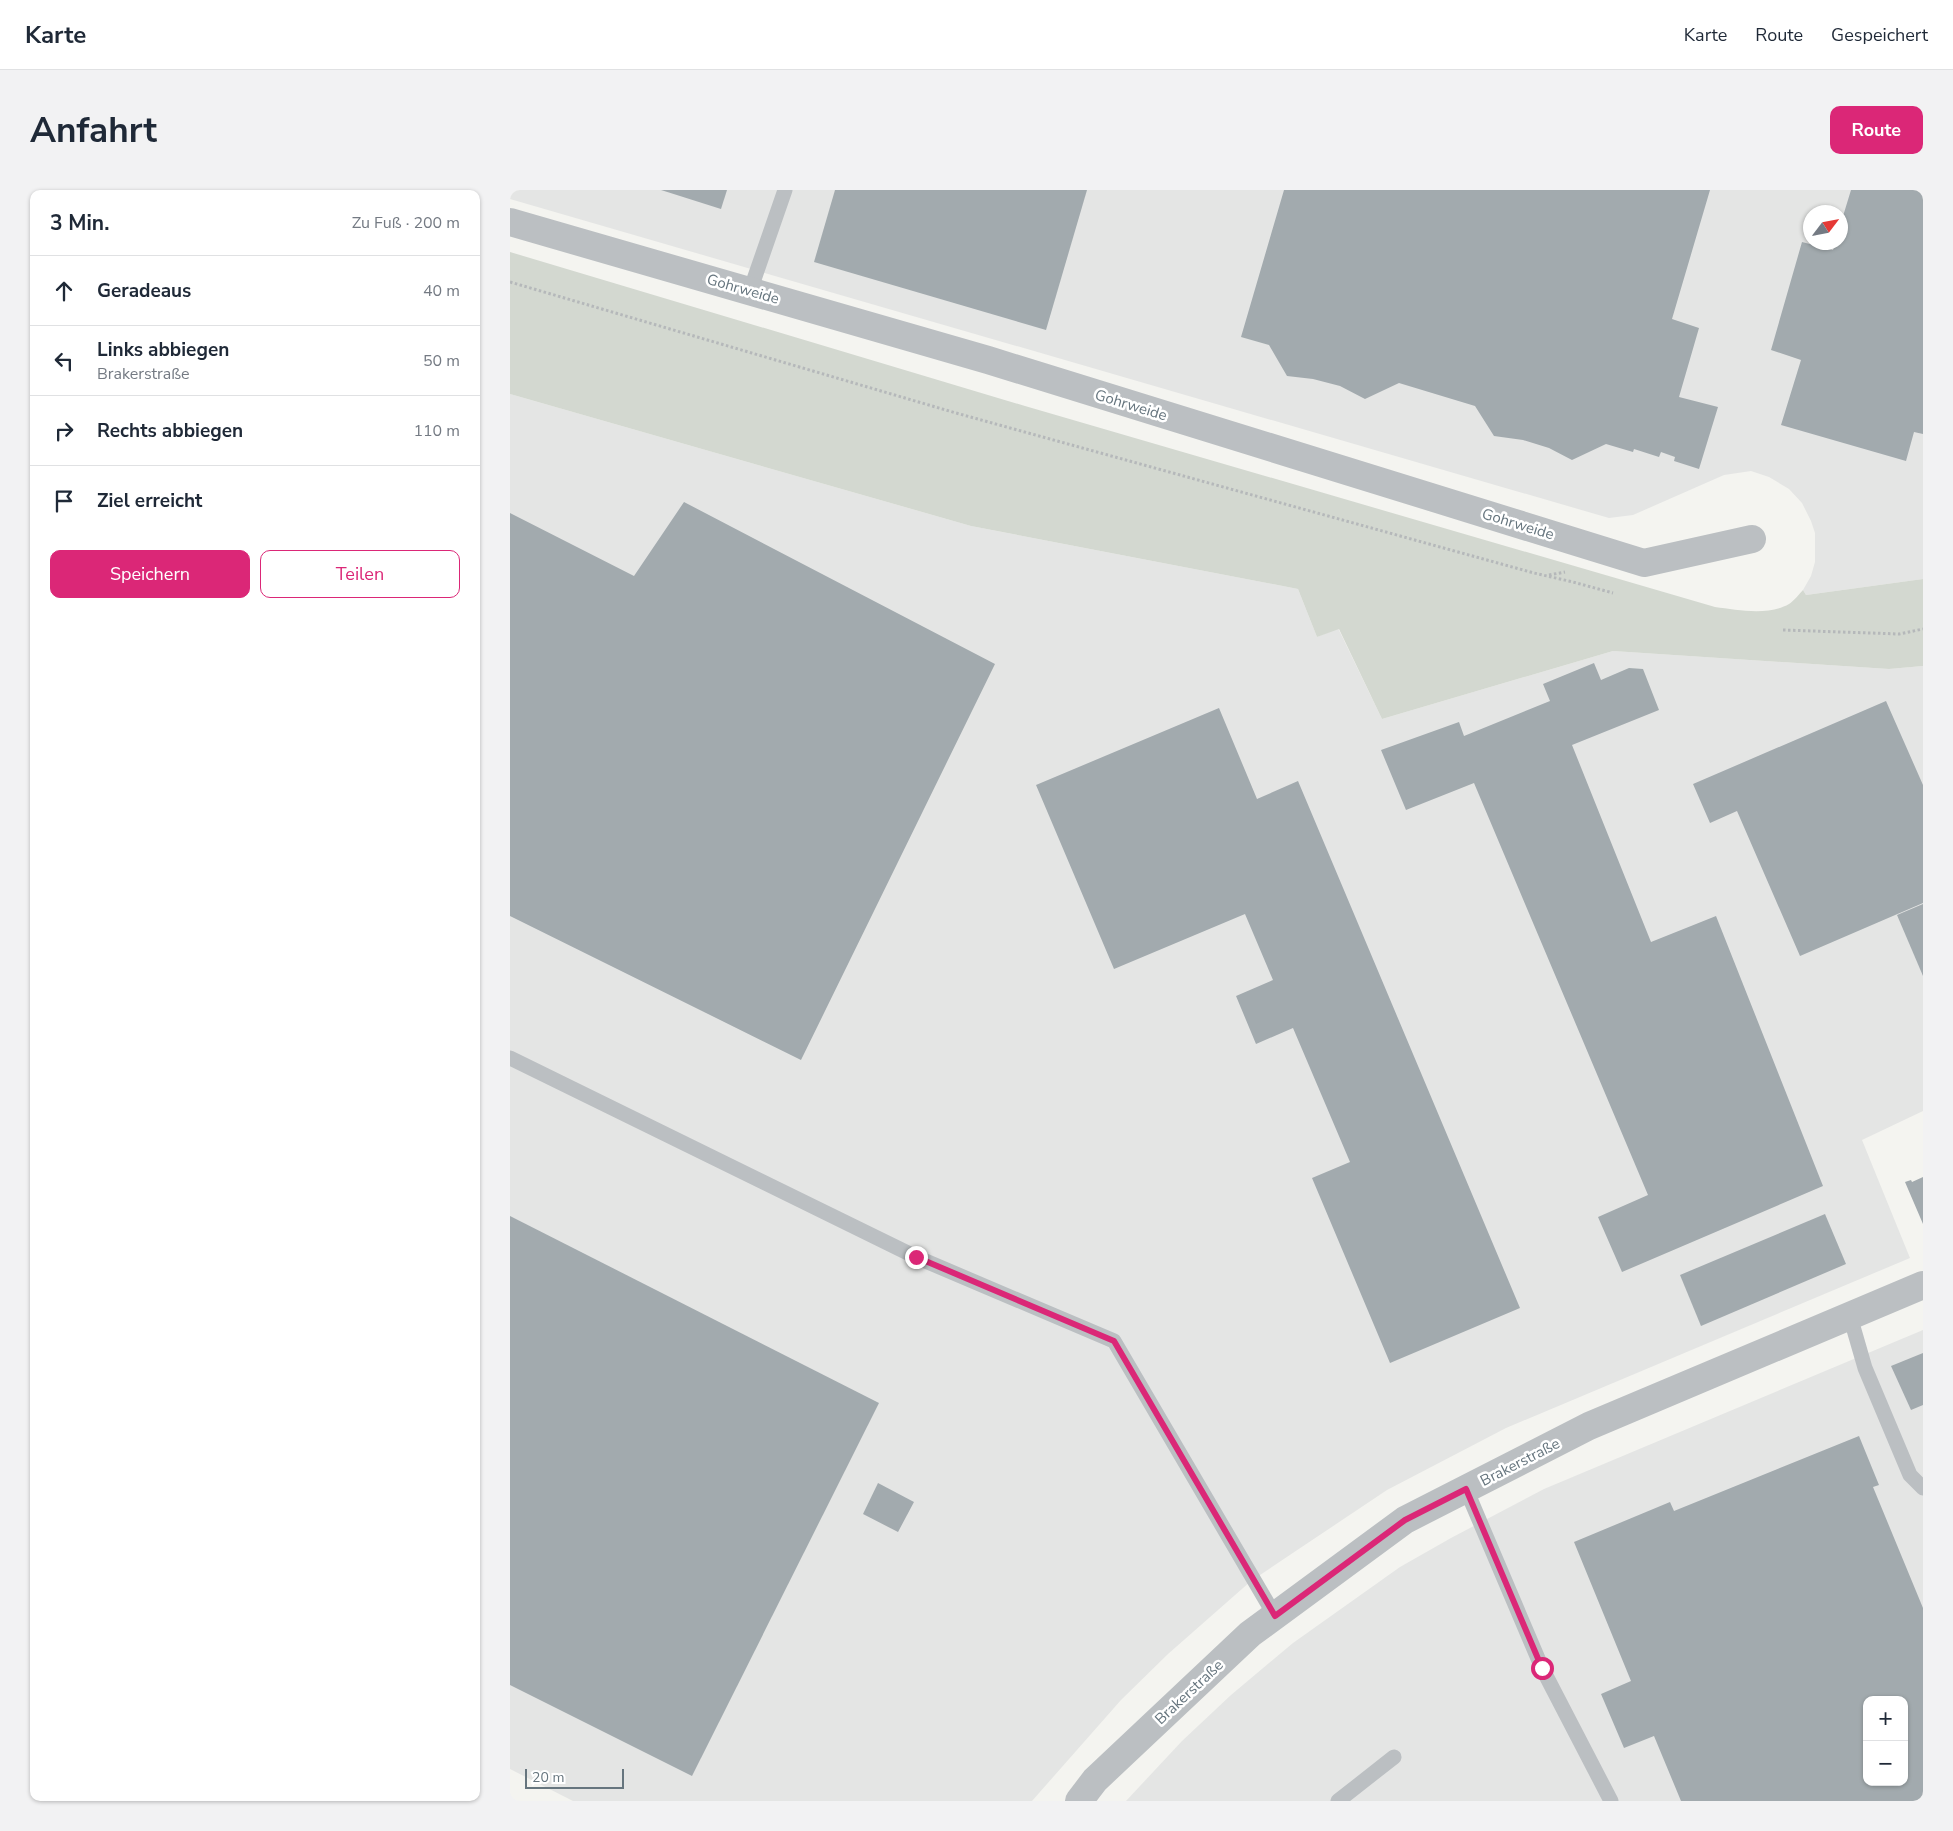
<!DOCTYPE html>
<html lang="de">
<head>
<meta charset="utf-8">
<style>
	body { margin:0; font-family:"Nunito Sans",sans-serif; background:#f2f2f3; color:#1f2937 }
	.controls { position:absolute; right:15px; bottom:15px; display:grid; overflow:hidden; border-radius:10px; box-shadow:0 1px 4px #0004 }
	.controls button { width:45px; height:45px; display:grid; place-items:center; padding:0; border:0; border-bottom:1px solid #e0e1e3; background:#fff; color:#1f2937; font:25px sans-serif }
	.compass { position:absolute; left:1293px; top:15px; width:45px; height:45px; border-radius:50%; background:#fff; box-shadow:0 1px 4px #0004; rotate:58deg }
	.scale { position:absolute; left:15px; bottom:12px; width:99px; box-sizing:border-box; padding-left:5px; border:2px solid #66757e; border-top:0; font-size:14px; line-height:18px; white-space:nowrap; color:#66757e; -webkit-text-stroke:4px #fff; paint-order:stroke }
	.stop { position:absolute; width:15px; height:15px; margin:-11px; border:4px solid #db2777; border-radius:50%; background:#fff }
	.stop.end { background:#db2777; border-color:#fff; box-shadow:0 1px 5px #0008 }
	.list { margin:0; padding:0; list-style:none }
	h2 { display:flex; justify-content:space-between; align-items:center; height:65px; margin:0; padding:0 20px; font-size:21px }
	h2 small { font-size:16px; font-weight:400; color:#747a83 }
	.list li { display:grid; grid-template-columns:32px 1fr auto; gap:15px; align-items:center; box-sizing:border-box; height:70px; padding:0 20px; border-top:1px solid #e0e1e3 }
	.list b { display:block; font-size:19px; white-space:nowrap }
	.list p { margin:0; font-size:16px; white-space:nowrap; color:#747a83 }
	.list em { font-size:16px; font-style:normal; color:#747a83 }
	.actions { display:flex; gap:10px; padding:15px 20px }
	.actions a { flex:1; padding:11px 0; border:1px solid #db2777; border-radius:10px; text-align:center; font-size:18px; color:#db2777 }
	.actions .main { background:#db2777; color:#fff }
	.icon { flex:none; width:28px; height:28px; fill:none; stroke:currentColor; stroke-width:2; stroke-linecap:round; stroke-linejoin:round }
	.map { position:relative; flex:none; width:1413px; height:1611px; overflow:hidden; border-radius:10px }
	header { display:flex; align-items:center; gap:30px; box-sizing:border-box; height:70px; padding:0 25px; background:#fff; border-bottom:1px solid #e0e1e3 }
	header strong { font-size:24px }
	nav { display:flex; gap:28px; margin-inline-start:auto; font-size:18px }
	.intro { display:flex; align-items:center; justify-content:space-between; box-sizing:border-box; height:120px; padding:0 30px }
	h1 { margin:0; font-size:35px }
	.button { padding:12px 22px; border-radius:10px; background:#db2777; color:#fff; font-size:18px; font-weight:700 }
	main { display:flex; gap:30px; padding:0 30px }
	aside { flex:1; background:#fff; border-radius:10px; box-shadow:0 1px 4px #0004 }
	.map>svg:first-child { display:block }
	.built { fill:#e4e5e4; fill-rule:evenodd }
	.green { fill:#d3d8d0 }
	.building { fill:#a2aaae; fill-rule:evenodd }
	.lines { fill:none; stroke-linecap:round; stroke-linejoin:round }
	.path { stroke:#b5b8ba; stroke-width:3; stroke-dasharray:2.5 2.5; stroke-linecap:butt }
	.service { stroke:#bbbfc2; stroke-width:15 }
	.minor { stroke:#bbbfc2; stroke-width:28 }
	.route { stroke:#db2777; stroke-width:6 }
	.labels { text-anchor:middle; stroke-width:5; stroke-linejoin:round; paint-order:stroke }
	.street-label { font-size:15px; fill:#66757e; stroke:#fff }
</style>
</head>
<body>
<header>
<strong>Karte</strong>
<nav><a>Karte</a><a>Route</a><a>Gespeichert</a></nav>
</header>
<div class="intro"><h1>Anfahrt</h1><a class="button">Route</a></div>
<main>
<aside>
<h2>3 Min.<small>Zu Fuß · 200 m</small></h2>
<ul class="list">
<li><svg class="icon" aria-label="ahead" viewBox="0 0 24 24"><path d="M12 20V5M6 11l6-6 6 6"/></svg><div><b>Geradeaus</b></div><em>40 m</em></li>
<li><svg class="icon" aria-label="left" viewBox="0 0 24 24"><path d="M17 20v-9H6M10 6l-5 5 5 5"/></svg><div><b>Links abbiegen</b><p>Brakerstraße</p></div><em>50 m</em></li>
<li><svg class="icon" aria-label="right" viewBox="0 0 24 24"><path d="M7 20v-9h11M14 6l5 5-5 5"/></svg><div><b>Rechts abbiegen</b></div><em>110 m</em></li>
<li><svg class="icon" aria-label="arrive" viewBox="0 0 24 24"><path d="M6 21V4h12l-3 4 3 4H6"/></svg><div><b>Ziel erreicht</b></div></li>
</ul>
<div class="actions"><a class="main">Speichern</a><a>Teilen</a></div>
</aside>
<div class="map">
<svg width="1413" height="1611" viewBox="0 0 1413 1611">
	<rect width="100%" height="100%" fill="#f4f4f0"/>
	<g class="built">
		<path d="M0,0H1413V389L1296,405L1293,400L1301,386L1305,372V343L1301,331L1292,313L1279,299L1259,287L1241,281L1214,285L1123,325L1099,328L0,9ZM1300,22H1330V52H1300Z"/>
		<polygon points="0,204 461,336 788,399 807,447 828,438 872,529 1103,461 1379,479 1413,476 1413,921 1352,950 1400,1068 996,1238 877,1300 741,1391 658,1464 611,1510 522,1611 63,1611 0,1579"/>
		<path d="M1413,1140V1611H616L672,1551L721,1505L783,1453L890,1377L941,1348L1034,1299ZM1357,1510H1394V1592H1357Z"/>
	</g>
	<path class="green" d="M0,62L515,216L1205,417C1228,420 1258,426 1279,414C1284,411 1289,404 1293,400L1296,405L1413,389V476L1379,479L1103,461L872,529L829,439L807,447L788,399L461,336L0,204Z"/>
	<g class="building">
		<polygon points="151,0 217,0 211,19"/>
		<polygon points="325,0 577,0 536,140 304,72"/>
		<polygon points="774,0 1200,0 1162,129 1189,138 1169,207 1208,217 1189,279 1164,271 1165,267 1151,262 1149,267 1124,259 1123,262 1096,254 1062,270 1039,258 1013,250 984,246 965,216 889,193 855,209 830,196 803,189 777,186 759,155 731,147"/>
		<polygon points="1341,0 1413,0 1413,244 1404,242 1396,271 1271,235 1291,170 1261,160 1292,52 1323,60 1325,52 1330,52 1330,36"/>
		<polygon points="174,312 485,474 291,870 0,726 0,323 124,386"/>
		<polygon points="1084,473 1091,490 1119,478 1133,479 1149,520 1062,555 1141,752 1206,726 1313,996 1112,1082 1088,1027 1138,1005 964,593 896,620 871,560 949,532 954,546 1040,511 1033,494"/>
		<polygon points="1376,511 1413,595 1413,713 1290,766 1227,621 1200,633 1183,594"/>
		<polygon points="709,518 747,609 788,591 1010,1118 880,1173 802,988 840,972 783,838 746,854 726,806 763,790 735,724 604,779 526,595"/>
		<polygon points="1413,714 1413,786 1387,725"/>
		<polygon points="1413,987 1413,1034 1395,992 1401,990 1402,992"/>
		<polygon points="1315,1024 1336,1074 1191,1136 1170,1085"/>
		<polygon points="0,1026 369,1213 182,1586 0,1495"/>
		<polygon points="1413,1163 1413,1215 1401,1220 1381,1176"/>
		<path d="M1349,1246L1369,1295L1363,1297L1413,1418V1611H1171L1144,1546L1114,1558L1091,1504L1121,1491L1064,1352L1160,1312L1164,1321ZM1357,1510H1394V1592H1357Z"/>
		<polygon points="368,1293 404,1312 388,1342 353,1324"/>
	</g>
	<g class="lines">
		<g class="path">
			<polyline points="0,92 446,223 1024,383 1063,392 1103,403"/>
			<polyline points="1039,385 1055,382"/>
			<polyline points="1273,440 1389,444 1413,439"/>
		</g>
		<g class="service">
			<polyline points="240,101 275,0"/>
			<polyline points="0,868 406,1067 604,1151 765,1426"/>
			<polyline points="1340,1126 1355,1178 1400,1285 1413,1298"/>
			<polyline points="956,1299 1032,1478 1101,1611"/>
			<polyline points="828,1611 884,1567"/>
		</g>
		<g class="minor">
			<polyline points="0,32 478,170 1134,373 1242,349"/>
			<polyline points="569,1611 585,1590 740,1444 895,1330 1079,1236 1413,1095"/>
		</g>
	</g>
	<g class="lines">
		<polyline class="route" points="406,1067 604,1151 765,1426 895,1330 956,1299 1032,1478"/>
	</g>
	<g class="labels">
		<g class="street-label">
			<text transform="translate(233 99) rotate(16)" y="5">Gohrweide</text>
			<text transform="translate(621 215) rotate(17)" y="5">Gohrweide</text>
			<text transform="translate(1008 334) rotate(17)" y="5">Gohrweide</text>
			<text transform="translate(1010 1272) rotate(-27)" y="5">Brakerstraße</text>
			<text transform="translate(679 1502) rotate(-43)" y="5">Brakerstraße</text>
		</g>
	</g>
</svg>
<div class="controls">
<button>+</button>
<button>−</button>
</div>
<svg class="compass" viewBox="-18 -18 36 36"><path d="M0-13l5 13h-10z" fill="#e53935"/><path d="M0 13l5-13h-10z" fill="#747a83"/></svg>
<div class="scale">20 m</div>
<div class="stop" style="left:1032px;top:1478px"></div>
<div class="stop end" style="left:406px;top:1067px"></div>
</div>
</main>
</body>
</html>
